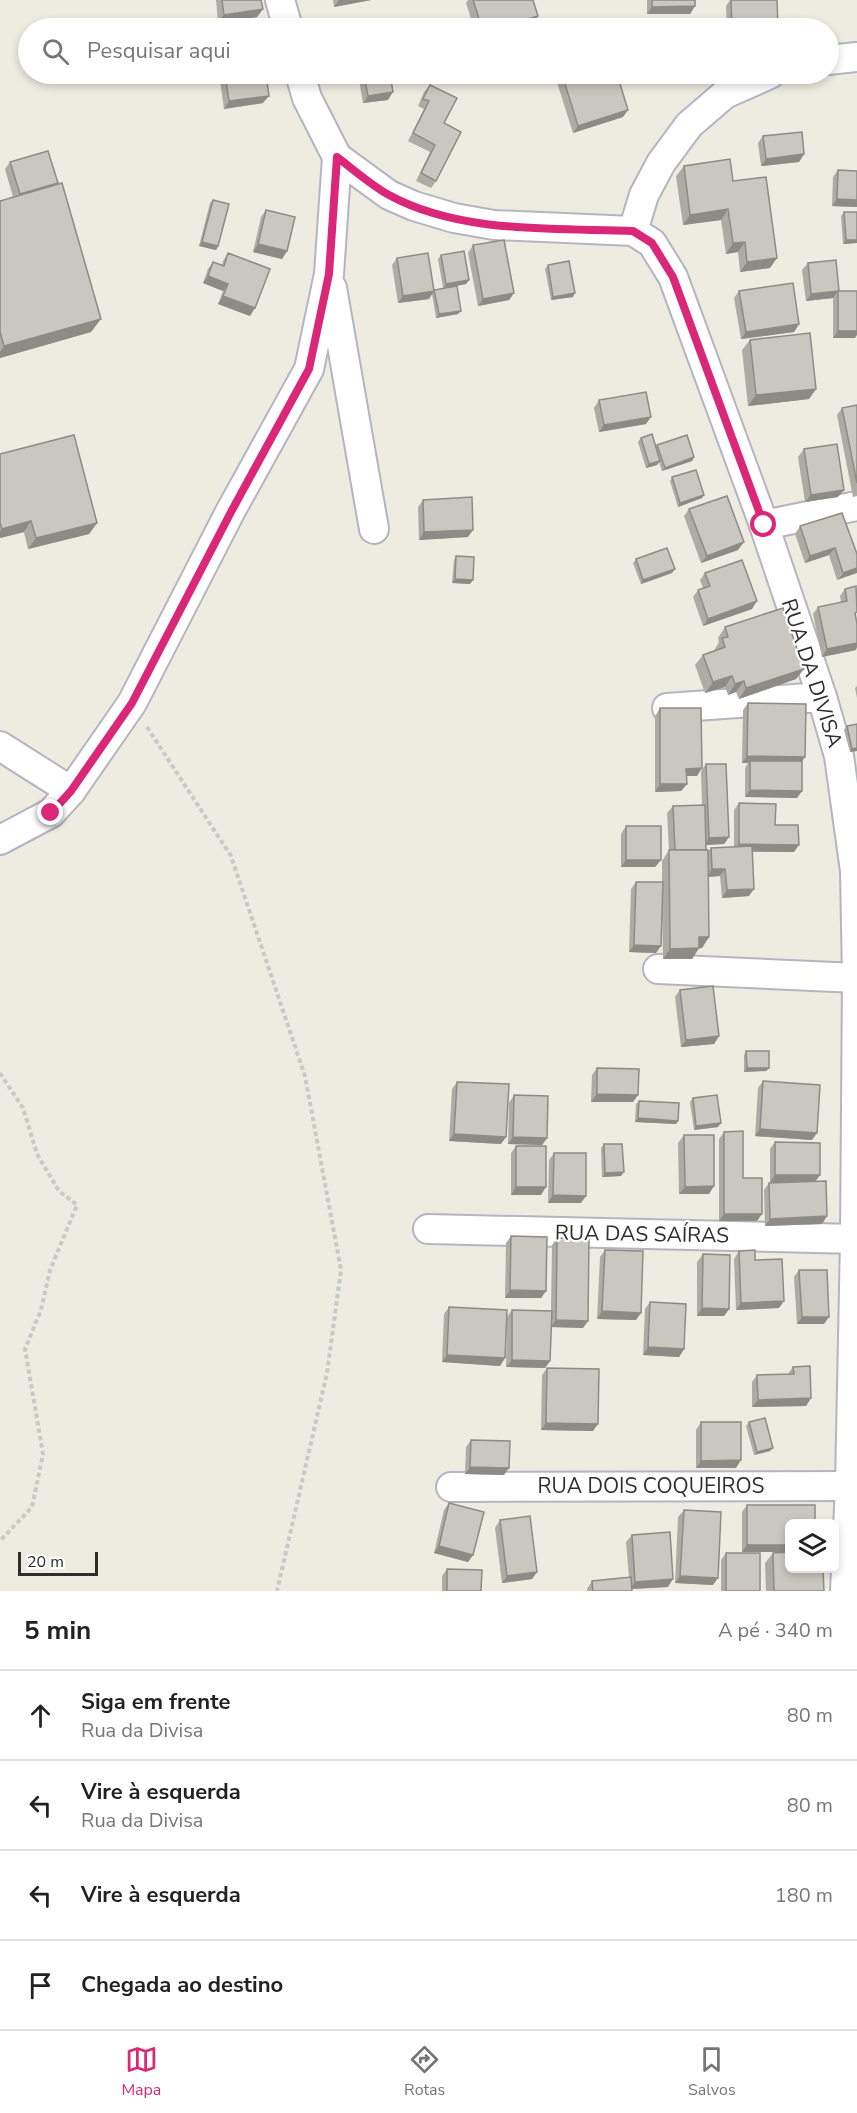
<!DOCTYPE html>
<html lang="pt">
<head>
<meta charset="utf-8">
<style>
	body { margin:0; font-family:"Nunito Sans",sans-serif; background:#f2f2f2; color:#222 }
	.controls { position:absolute; right:18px; bottom:18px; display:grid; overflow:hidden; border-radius:9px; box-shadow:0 3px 9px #0003 }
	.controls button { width:54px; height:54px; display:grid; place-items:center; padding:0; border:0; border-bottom:2px solid #e0e0e0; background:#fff; color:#222; font:30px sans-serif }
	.scale { position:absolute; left:18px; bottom:15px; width:80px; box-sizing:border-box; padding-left:6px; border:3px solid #2e2e2e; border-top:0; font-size:16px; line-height:21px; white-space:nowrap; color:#2e2e2e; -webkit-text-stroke:4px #fff; paint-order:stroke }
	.stop { position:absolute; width:18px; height:18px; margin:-14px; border:4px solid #db2777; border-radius:50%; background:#fff }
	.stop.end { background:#db2777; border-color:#fff; box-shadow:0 2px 6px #0008 }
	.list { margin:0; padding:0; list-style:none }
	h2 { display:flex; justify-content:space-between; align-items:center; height:78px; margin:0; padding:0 24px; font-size:26px }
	h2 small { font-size:20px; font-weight:400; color:#767676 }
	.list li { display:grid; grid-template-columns:39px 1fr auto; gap:18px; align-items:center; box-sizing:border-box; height:90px; padding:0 24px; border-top:2px solid #e0e0e0 }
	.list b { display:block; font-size:22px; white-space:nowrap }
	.list p { margin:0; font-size:20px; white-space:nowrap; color:#767676 }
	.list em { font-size:20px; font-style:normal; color:#767676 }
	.icon { flex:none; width:33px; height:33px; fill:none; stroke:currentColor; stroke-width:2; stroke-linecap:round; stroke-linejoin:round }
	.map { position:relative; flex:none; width:857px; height:1591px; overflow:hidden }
	.search { position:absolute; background:#fff; box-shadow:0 3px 9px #0003; left:18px; right:18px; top:18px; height:66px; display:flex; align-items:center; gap:15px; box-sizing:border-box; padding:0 21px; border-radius:33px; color:#767676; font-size:22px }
	.sheet { height:438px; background:#fff }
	nav { display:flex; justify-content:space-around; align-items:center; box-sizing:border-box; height:84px; border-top:2px solid #e0e0e0; background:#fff; font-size:16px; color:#767676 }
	nav a { display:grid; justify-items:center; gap:3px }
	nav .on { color:#db2777 }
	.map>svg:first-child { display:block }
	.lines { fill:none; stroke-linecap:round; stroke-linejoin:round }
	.minor-casing { stroke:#b4b5c0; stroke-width:32 }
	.path { stroke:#c9c9c9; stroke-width:4; stroke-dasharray:4.5 3; stroke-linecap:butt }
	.minor { stroke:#fff; stroke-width:28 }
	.wall { fill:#aeaba5 }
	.shaded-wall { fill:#8d8b86 }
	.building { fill:#cac7c0; stroke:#8d8b86; stroke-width:1.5 }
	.route { stroke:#db2777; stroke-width:8 }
	.labels { text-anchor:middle; stroke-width:4.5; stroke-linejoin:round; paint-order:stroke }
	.street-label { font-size:21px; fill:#2e2e2e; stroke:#fff }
</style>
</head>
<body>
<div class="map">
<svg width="857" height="1591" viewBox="0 0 857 1591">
	<rect width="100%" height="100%" fill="#eeebe1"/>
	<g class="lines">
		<g class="minor-casing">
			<g id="minor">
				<polyline points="280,0 288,28"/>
				<polyline points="828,60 857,57"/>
				<polyline points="300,74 307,98 337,157 389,195 414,206 454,218 494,225 633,231 652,243 673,277 764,525 822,697 839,756 855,871 857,978 855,1239 850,1486 845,1591"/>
				<polyline points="633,231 644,195 661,163 689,125 725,94 770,74"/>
				<polyline points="332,288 374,529"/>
				<polyline points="764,525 857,506"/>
				<polyline points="667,708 822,697"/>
				<polyline points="0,746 71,791"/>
				<polyline points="0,840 51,813 71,791 132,703 230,512 309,369 329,274 337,157"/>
				<polyline points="658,969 857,978"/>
				<polyline points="428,1229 857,1239"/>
				<polyline points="451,1487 850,1486"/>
			</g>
		</g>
		<g class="path">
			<polyline points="147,727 231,856 305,1076 341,1270 327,1373 277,1591"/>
			<polyline points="0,1073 23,1108 37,1154 59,1191 77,1205 50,1270 41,1310 25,1349 43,1454 32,1507 0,1541"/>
		</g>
		<use href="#minor" class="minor"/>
	</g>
	<g class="wall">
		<polygon points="216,0 261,0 263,9 257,17 218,22"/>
		<polygon points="333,0 371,0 334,7"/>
		<polygon points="468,0 533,0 538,16 533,24 517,28 474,28 466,3"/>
		<polygon points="647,0 695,0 695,6 690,14 647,14"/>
		<polygon points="730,0 777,0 778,28 727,28 726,6"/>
		<polygon points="219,74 266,74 263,103 224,109"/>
		<polygon points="358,74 390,74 388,100 363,103"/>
		<polygon points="557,74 617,74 623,117 573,133 555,76"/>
		<polygon points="430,85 444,123 436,181 431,188 416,181 430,152 408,141 424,109 418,106 424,92"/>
		<polygon points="763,136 804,154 799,162 761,166 758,143"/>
		<polygon points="10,162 58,183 57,185 91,332 0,358 0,201 13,197 5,169"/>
		<polygon points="684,166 733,181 770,268 740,272 738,252 726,254 721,220 683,225 676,176"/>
		<polygon points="838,170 857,207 832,206 833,177"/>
		<polygon points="213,200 218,246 216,250 199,246 210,203"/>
		<polygon points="266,210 287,251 282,259 253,252 261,217"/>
		<polygon points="844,212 857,243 843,244 841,216"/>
		<polygon points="473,245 514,293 509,300 478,306 468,253"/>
		<polygon points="228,253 250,316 218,304 223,291 203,283 208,269 213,262 222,265 223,261"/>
		<polygon points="441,255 469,280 466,284 457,286 458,314 436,318 432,294 429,299 398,303 392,265 397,258 434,290 443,288 438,259"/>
		<polygon points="808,263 839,291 855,338 833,338 833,298 806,301 802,270"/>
		<polygon points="548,265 573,297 551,300 545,269"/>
		<polygon points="739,291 799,324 794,332 741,339 734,298"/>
		<polygon points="750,340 816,389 809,399 748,406 742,350"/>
		<polygon points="599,400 646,424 599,432 594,408"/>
		<polygon points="857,405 857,496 853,497 837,415 842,408"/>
		<polygon points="641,438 656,447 657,445 694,457 692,461 662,471 659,462 657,465 646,468 638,442"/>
		<polygon points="804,449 838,497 805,502 798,457"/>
		<polygon points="0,454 97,523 89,534 28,549 24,532 0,538"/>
		<polygon points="672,477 704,495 702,498 678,507 670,481"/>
		<polygon points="423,500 468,537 419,540 418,507"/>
		<polygon points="689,509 738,550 701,563 684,516"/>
		<polygon points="800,526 857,554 837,580 829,555 805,563 795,534"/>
		<polygon points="456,556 470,584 452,583 454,560"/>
		<polygon points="636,559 672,573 641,584 633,563"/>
		<polygon points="705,573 752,609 703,626 693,597 698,590 703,588 700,580"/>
		<polygon points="845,589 856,619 856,650 822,657 813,614 818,607 841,602 840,596"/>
		<polygon points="725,627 796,679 739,699 736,692 728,695 725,687 705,693 695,665 703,655 715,651 715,649 719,642 718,638"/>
		<polygon points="857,686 857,698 855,688"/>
		<polygon points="748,703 805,757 802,761 797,798 745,797 745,768 748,763 742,763 743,710"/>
		<polygon points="660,708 697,776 686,776 687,784 681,791 655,792 655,716"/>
		<polygon points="857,724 857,751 850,752 844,730 847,726"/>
		<polygon points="706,764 729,837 724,844 706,845 706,850 708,852 711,848 734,847 734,810 739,803 775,825 794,852 752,852 749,896 722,898 720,876 709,877 709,937 702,948 699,948 692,959 663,959 662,902 656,953 629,952 631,889 636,882 662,882 662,861 669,850 667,813 673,806 702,805 701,771"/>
		<polygon points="626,826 661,860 655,867 621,867 621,834"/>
		<polygon points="680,990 719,1036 714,1044 681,1047 675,997"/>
		<polygon points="746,1051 769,1068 766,1071 744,1072 744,1055"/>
		<polygon points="597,1068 638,1095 633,1102 591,1102 592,1075"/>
		<polygon points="763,1081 812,1140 755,1136 758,1088"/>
		<polygon points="457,1082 501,1144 449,1141 452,1089"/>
		<polygon points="514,1095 547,1138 542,1145 508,1144 509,1103"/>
		<polygon points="693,1098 718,1127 694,1130 690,1102"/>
		<polygon points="639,1101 678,1121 676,1124 635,1122 636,1104"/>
		<polygon points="724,1132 743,1178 757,1221 719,1221 719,1139"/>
		<polygon points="684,1135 709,1194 679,1194 678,1143"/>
		<polygon points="775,1142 820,1175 815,1181 827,1216 822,1224 765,1226 764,1190 769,1183 785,1182 770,1182 770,1149"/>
		<polygon points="604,1144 621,1176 602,1177 601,1148"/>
		<polygon points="516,1146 541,1195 511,1195 511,1153"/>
		<polygon points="554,1153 581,1203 548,1203 549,1160"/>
		<polygon points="511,1236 546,1291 541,1298 505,1298 506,1243"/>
		<polygon points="557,1238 583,1328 551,1327 550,1361 545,1368 506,1367 507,1317 512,1310 551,1311 552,1245"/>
		<polygon points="605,1250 636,1320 597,1319 600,1257"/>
		<polygon points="739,1251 755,1260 779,1308 736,1310 734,1259"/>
		<polygon points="703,1254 729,1309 724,1316 697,1316 697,1262"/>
		<polygon points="799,1270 824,1324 797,1324 794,1277"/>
		<polygon points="650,1302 684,1349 679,1357 643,1355 645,1309"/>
		<polygon points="449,1307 505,1358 500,1366 442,1362 444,1314"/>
		<polygon points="793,1367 811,1398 806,1406 752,1407 752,1382 757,1375 788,1374"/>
		<polygon points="547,1368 593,1431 541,1430 542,1375"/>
		<polygon points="701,1422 736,1468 696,1468 696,1430"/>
		<polygon points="749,1422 770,1451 754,1455 746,1426"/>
		<polygon points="471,1440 504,1475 465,1474 466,1447"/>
		<polygon points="449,1503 473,1555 468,1562 434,1553 444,1510"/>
		<polygon points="747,1505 789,1524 824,1591 766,1591 765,1563 773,1553 783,1552 742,1552 742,1512"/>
		<polygon points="684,1510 713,1585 675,1583 678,1517"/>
		<polygon points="500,1520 537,1572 532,1579 502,1583 495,1528"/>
		<polygon points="632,1535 668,1587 632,1589 632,1591 587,1591 587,1589 592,1581 629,1577 626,1542"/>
		<polygon points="726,1553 760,1591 721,1591 721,1560"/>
		<polygon points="447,1569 481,1591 442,1591 442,1576"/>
	</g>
	<g class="shaded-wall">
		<polygon points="339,0 371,0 334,7"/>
		<polygon points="695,6 690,14 647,14 652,7"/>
		<polygon points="263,9 257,17 218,22 224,15"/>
		<polygon points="538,16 533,24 517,28 499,28"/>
		<polygon points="393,92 388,100 363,103 368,96"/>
		<polygon points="269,96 263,103 224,109 229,101"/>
		<polygon points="628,110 623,117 573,133 578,126"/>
		<polygon points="804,154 799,162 761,166 766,159"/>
		<polygon points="837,199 857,200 857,207 832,206"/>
		<polygon points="728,209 721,220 683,225 690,215"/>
		<polygon points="846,240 857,240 857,243 843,244"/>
		<polygon points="202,242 218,246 216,250 199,246"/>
		<polygon points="745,242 738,252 726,254 733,243"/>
		<polygon points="258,244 287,251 282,259 253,252"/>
		<polygon points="777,258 770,268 740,272 747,262"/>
		<polygon points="208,276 228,284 223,291 203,283"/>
		<polygon points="469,280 466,284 444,288 446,284"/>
		<polygon points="434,291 429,299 398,303 403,296"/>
		<polygon points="838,291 833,298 806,301 811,294 839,291"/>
		<polygon points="514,293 509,300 478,306 483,299"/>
		<polygon points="575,293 573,297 551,300 553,297"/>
		<polygon points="223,296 255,308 250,316 218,304"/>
		<polygon points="461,311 458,314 436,318 439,314"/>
		<polygon points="101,319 91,332 0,358 0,352 4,346"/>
		<polygon points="799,324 794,332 741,339 746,332"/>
		<polygon points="838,331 857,331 857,335 855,338 833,338"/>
		<polygon points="816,389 809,399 748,406 756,395"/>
		<polygon points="651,417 646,424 599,432 604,425"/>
		<polygon points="694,457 692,461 662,471 665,468"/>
		<polygon points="660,461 657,465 646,468 649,464"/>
		<polygon points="844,490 838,497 805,502 811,495"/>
		<polygon points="704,495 702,498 678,507 680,503"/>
		<polygon points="31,521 24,532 0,538 0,531 2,529"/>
		<polygon points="97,523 89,534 28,549 36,538"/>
		<polygon points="473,530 468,537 419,540 424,532"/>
		<polygon points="744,542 738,550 701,563 707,556"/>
		<polygon points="835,548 829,555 805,563 810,556"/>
		<polygon points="857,568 857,573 837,580 843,573"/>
		<polygon points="675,569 672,573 641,584 643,580"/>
		<polygon points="455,579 473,580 470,584 452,583"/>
		<polygon points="757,601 752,609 703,626 708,619"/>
		<polygon points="857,643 857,647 856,650 822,657 827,649"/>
		<polygon points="804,669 796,679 739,699 746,688"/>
		<polygon points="732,676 725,687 705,693 713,682"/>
		<polygon points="744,681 736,692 728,695 735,684"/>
		<polygon points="857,748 857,751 850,752 852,749"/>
		<polygon points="747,756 805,757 800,764 750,761 748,763 742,763"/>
		<polygon points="702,768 697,776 681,776 686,769"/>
		<polygon points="660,784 687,784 681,791 655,792"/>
		<polygon points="750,790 802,791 797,798 745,797"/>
		<polygon points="729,837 724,844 704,845 709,838"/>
		<polygon points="739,844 799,845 794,852 733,851"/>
		<polygon points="626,860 661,860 655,867 621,867"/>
		<polygon points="712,869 725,869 720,876 707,877"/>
		<polygon points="754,889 749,896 722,898 727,890"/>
		<polygon points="699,937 709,937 702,948 692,948"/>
		<polygon points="634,945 661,946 656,953 629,952"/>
		<polygon points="699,948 692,959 663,959 670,949"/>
		<polygon points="719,1036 714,1044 681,1047 686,1040"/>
		<polygon points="747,1068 769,1068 766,1071 744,1072"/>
		<polygon points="597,1094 638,1095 633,1102 591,1102"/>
		<polygon points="638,1118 678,1121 676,1124 635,1122"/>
		<polygon points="721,1123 718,1127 694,1130 696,1126"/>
		<polygon points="760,1129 817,1133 812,1140 755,1136"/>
		<polygon points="454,1134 506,1137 501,1144 449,1141"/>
		<polygon points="513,1137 547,1138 542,1145 508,1144"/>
		<polygon points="624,1172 621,1176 602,1177 605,1173"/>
		<polygon points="775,1175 820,1175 815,1182 770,1182"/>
		<polygon points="714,1186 709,1194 679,1194 685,1187"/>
		<polygon points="516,1187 546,1187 541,1195 511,1195"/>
		<polygon points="553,1195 586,1196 581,1203 548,1203"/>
		<polygon points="724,1214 762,1214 757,1221 719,1221"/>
		<polygon points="827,1216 822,1224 765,1226 770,1219"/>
		<polygon points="510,1290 546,1291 541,1298 505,1298"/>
		<polygon points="784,1301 779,1308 736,1310 741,1303"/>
		<polygon points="702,1308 729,1309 724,1316 697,1316"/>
		<polygon points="602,1311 641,1313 636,1320 597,1319"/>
		<polygon points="802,1317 829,1317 824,1324 797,1324"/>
		<polygon points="556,1320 588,1321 583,1328 551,1327"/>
		<polygon points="648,1347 684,1349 679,1357 643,1355"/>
		<polygon points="447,1355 505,1358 500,1366 442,1362"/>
		<polygon points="512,1360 550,1361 545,1368 506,1367"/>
		<polygon points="811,1398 806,1406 752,1407 758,1400"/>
		<polygon points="546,1423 598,1424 593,1431 541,1430"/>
		<polygon points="773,1448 770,1451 754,1455 757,1452"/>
		<polygon points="741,1460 736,1468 696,1468 701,1461"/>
		<polygon points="470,1467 509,1468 504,1475 465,1474"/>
		<polygon points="747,1545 789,1545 789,1552 742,1552"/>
		<polygon points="439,1546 473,1555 468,1562 434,1553"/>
		<polygon points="537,1572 532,1579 502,1583 507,1576"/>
		<polygon points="680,1576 718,1578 713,1585 675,1583"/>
		<polygon points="673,1579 668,1587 630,1589 635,1582"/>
	</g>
	<g class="building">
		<polygon points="222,0 261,0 263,9 224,15"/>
		<polygon points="473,0 533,0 538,16 499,28 482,28"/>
		<polygon points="652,0 695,0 695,6 652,7"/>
		<polygon points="731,0 777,0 778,28 732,28"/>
		<polygon points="382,20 383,28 357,28 357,24"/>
		<polygon points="225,74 266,74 269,96 229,101"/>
		<polygon points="364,74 390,74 393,92 368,96"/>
		<polygon points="562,74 617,74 628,110 578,126"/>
		<polygon points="430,85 457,98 444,123 461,132 436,181 421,173 435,145 413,133 429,101 423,99"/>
		<polygon points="802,132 804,154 766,159 763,136"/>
		<polygon points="48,151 58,183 20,194 10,162"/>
		<polygon points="730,159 733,181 766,177 777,258 747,262 745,242 733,243 728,209 690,215 684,166"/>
		<polygon points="838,170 857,171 857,200 837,199"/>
		<polygon points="62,183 101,319 4,346 0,332 0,201"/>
		<polygon points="213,200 229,204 218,246 202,242"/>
		<polygon points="266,210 295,217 287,251 258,244"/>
		<polygon points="844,212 857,212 857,240 846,240"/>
		<polygon points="504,240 514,293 483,299 473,245"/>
		<polygon points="464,251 469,280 446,284 441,255"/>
		<polygon points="228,253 270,269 255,308 223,296 228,284 208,276 213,262 224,266"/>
		<polygon points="428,253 434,291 403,296 397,258"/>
		<polygon points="836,260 839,291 811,294 808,263"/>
		<polygon points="569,261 575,293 553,297 548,265"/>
		<polygon points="793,283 799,324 746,332 739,291"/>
		<polygon points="457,286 461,311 439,314 434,290"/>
		<rect x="838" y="291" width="19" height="40"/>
		<polygon points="810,333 816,389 756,395 750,340"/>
		<polygon points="646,392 651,417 604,425 599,400"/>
		<polygon points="857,405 857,483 842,408"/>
		<polygon points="652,434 660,461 649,464 641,438"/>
		<polygon points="74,435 97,523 36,538 31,521 2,529 0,523 0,454"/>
		<polygon points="687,435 694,457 665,468 657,445"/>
		<polygon points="837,444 844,490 811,495 804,449"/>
		<polygon points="696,470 704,495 680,503 672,477"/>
		<polygon points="727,496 744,542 707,556 689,509"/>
		<polygon points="472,497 473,530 424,532 423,500"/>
		<polygon points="842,513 857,554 857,568 843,573 835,548 810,556 800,526"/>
		<polygon points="667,548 675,569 643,580 636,559"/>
		<polygon points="456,556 474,557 473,580 455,579"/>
		<polygon points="742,560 757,601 708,619 698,590 710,586 705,573"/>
		<polygon points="856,586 857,612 855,613 857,624 857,643 827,649 818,607 847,601 845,589"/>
		<polygon points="783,608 804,669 746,688 744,681 735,684 732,676 713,682 703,655 725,647 722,638 728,637 725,627"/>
		<polygon points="748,703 806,704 805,757 747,756"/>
		<polygon points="660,708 701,708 702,768 686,769 687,784 660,784"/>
		<polygon points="857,724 857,748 852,749 847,726"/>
		<polygon points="750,761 802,761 802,791 750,790"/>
		<polygon points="706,764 726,764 729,837 709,838"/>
		<polygon points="739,803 776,804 775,825 798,825 799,845 739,844"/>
		<polygon points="705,805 706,850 675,850 673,806"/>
		<rect x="626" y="826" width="35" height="34"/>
		<polygon points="752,846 754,889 727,890 725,869 712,869 711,848"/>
		<polygon points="669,850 708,850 709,937 699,937 699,948 670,949"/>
		<polygon points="636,882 663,882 661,946 634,945"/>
		<polygon points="713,986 719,1036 686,1040 680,990"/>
		<polygon points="746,1051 769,1051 769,1068 747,1068"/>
		<polygon points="597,1068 639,1069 638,1095 597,1094"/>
		<polygon points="763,1081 820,1085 817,1133 760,1129"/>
		<polygon points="457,1082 509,1084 506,1137 454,1134"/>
		<polygon points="514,1095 548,1096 547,1138 513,1137"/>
		<polygon points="717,1095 721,1123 696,1126 693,1098"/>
		<polygon points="639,1101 679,1103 678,1121 638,1118"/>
		<polygon points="743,1131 743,1178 762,1178 762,1214 724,1214 724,1132"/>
		<polygon points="684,1135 714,1135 714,1186 685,1187"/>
		<polygon points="775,1142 820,1143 820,1175 775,1175"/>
		<polygon points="604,1144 622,1144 624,1172 605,1173"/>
		<rect x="516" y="1146" width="30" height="41"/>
		<polygon points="554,1153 586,1153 586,1196 553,1195"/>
		<polygon points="826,1181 827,1216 770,1219 769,1183"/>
		<polygon points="511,1236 547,1237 546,1291 510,1290"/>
		<polygon points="557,1238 589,1238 588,1321 556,1320"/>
		<polygon points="605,1250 643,1251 641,1313 602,1311"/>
		<polygon points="755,1250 755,1260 782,1259 784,1301 741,1303 739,1251"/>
		<polygon points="703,1254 730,1255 729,1309 702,1308"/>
		<polygon points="799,1270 827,1270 829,1317 802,1317"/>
		<polygon points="650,1302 686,1304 684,1349 648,1347"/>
		<polygon points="449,1307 507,1310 505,1358 447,1355"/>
		<polygon points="512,1310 552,1311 550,1361 512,1360"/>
		<polygon points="810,1366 811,1398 758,1400 757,1375 794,1374 793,1367"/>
		<polygon points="547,1368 599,1369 598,1424 546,1423"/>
		<polygon points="765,1418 773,1448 757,1452 749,1422"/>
		<polygon points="701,1422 741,1422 741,1460 701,1461"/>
		<polygon points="471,1440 510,1441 509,1468 470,1467"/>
		<polygon points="449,1503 484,1512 473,1555 439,1546"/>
		<polygon points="747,1505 815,1505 815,1524 789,1524 789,1545 747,1545"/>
		<polygon points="684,1510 721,1512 718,1578 680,1576"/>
		<polygon points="530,1516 537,1572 507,1576 500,1520"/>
		<polygon points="670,1532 673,1579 635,1582 632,1535"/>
		<polygon points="789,1552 789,1569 823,1569 824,1591 774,1591 773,1553"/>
		<rect x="726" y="1553" width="34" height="38"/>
		<polygon points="447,1569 482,1570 481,1591 447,1591"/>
		<polygon points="631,1577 632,1591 593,1591 592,1581"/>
	</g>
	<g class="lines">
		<path class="route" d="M51,813L71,791L132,703L231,512L309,369L329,274L337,157C354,170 371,185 389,195C460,234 555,228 633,231L652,243L673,277L764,525"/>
	</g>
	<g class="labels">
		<g class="street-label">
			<text transform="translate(812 673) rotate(72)" y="7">RUA DA DIVISA</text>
			<text transform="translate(642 1234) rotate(1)" y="7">RUA DAS SAÍRAS</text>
			<text x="651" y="1493">RUA DOIS COQUEIROS</text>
		</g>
	</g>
</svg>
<div class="controls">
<button><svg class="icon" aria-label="layers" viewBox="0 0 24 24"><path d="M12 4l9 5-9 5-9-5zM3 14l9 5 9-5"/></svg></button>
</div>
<div class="scale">20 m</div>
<div class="stop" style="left:764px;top:525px"></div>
<div class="stop end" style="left:51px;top:813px"></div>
<div class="search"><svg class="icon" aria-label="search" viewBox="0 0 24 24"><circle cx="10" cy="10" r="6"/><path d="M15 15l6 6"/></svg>Pesquisar aqui</div>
</div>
<section class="sheet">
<h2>5 min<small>A pé · 340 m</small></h2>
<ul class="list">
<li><svg class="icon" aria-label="ahead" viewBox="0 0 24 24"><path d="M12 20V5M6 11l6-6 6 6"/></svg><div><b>Siga em frente</b><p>Rua da Divisa</p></div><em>80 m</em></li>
<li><svg class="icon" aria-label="left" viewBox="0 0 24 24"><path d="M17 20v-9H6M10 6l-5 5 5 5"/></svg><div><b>Vire à esquerda</b><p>Rua da Divisa</p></div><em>80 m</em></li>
<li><svg class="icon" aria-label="left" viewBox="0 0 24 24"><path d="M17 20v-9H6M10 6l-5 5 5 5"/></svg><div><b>Vire à esquerda</b></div><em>180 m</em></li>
<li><svg class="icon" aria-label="arrive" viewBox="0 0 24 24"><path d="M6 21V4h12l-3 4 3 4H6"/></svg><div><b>Chegada ao destino</b></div></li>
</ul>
</section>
<nav>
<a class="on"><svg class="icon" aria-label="map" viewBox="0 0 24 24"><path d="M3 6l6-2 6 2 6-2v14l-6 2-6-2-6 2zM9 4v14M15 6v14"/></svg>Mapa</a>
<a><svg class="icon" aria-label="directions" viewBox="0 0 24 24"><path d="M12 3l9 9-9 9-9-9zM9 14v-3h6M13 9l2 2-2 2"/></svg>Rotas</a>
<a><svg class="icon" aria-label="saved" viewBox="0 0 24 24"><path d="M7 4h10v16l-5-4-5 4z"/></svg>Salvos</a>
</nav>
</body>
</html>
